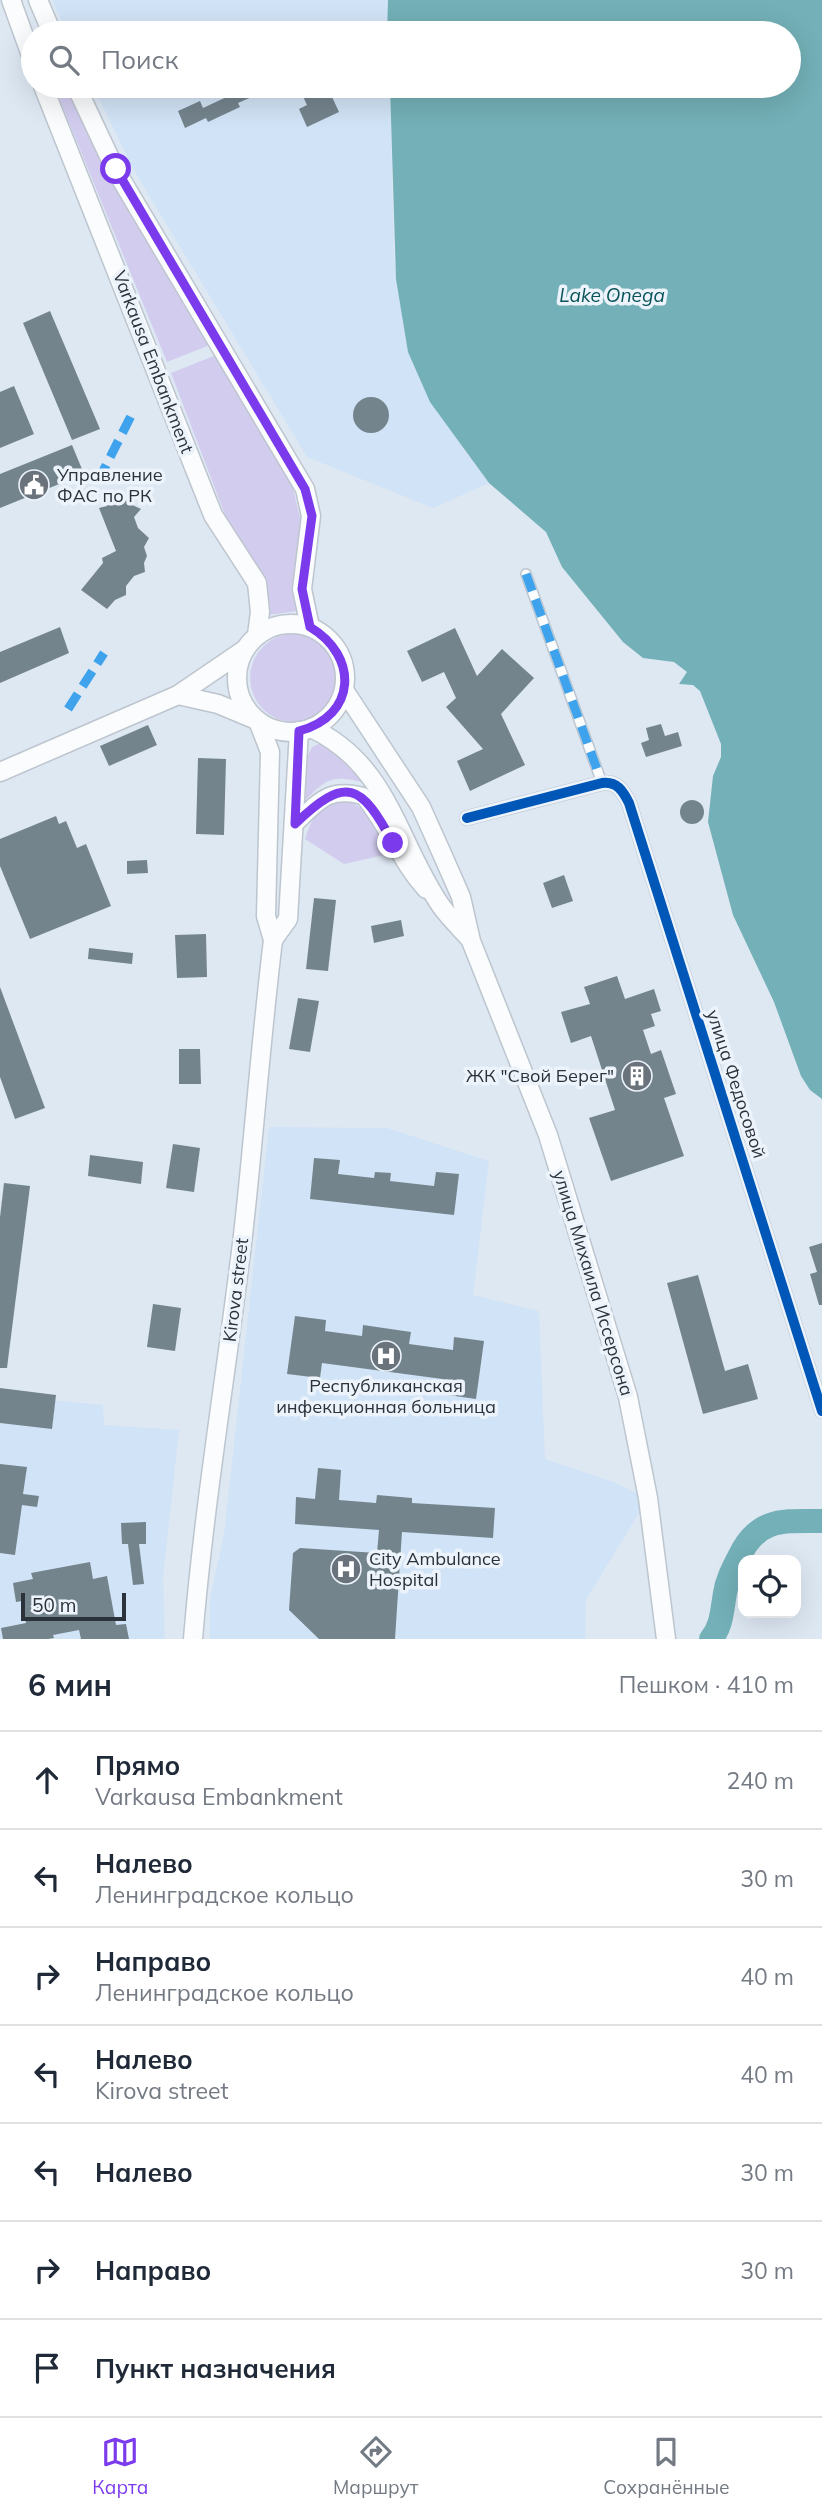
<!DOCTYPE html>
<html lang="ru">
<head>
<meta charset="utf-8">
<style>
	body { margin:0; font-family:Mulish,sans-serif; background:#f2f2f3; color:#1f2937 }
	.controls { position:absolute; right:21px; bottom:21px; display:grid; overflow:hidden; border-radius:14px; box-shadow:0 7px 28px #0002 }
	.controls button { width:63px; height:63px; display:grid; place-items:center; padding:0; border:0; border-bottom:2px solid #e0e1e3; background:#fff; color:#1f2937; font:35px sans-serif }
	.scale { position:absolute; left:21px; bottom:18px; width:105px; box-sizing:border-box; padding-left:7px; border:4px solid #2b323a; border-top:0; font-size:19px; line-height:24px; white-space:nowrap; color:#2b323a; -webkit-text-stroke:5px #ecf3fb; paint-order:stroke }
	.stop { position:absolute; width:21px; height:21px; margin:-16px; border:5px solid #7c3aed; border-radius:50%; background:#fff }
	.stop.end { background:#7c3aed; border-color:#fff; box-shadow:0 2px 7px #0008 }
	.list { margin:0; padding:0; list-style:none }
	h2 { display:flex; justify-content:space-between; align-items:center; height:91px; margin:0; padding:0 28px; font-size:30px }
	h2 small { font-size:23px; font-weight:400; color:#747a83 }
	.list li { display:grid; grid-template-columns:46px 1fr auto; gap:21px; align-items:center; box-sizing:border-box; height:98px; padding:0 28px; border-top:2px solid #e0e1e3 }
	.list b { display:block; font-size:26px; white-space:nowrap }
	.list p { margin:0; font-size:23px; white-space:nowrap; color:#747a83 }
	.list em { font-size:23px; font-style:normal; color:#747a83 }
	.icon { flex:none; width:38px; height:38px; fill:none; stroke:currentColor; stroke-width:2; stroke-linecap:round; stroke-linejoin:round }
	.map { position:relative; flex:none; width:822px; height:1639px; overflow:hidden }
	.search { position:absolute; background:#fff; box-shadow:0 7px 28px #0002; left:21px; right:21px; top:21px; height:77px; display:flex; align-items:center; gap:18px; box-sizing:border-box; padding:0 24px; border-radius:38px; color:#747a83; font-size:26px }
	.sheet { height:777px; background:#fff }
	nav { display:flex; justify-content:space-around; align-items:center; box-sizing:border-box; height:98px; border-top:2px solid #e0e1e3; background:#fff; font-size:19px; color:#747a83 }
	nav a { display:grid; justify-items:center; gap:4px }
	nav .on { color:#7c3aed }
	.map>svg:first-child { display:block }
	.built { fill:#d1e3f6 }
	.green { fill:#d2cdef }
	.water { fill:#73b0b7 }
	.lines { fill:none; stroke-linecap:round; stroke-linejoin:round }
	.river { stroke:#73b0b7; stroke-width:24 }
	.building { fill:#74848d }
	.pedestrian-casing { stroke:#bdc5ce; stroke-width:12 }
	.minor-casing { stroke:#bdc5ce; stroke-width:16 }
	.tertiary-casing { stroke:#bdc5ce; stroke-width:19 }
	.secondary-casing { stroke:#bdc5ce; stroke-width:21 }
	.pedestrian { stroke:#fafcfd; stroke-width:9 }
	.minor { stroke:#fafcfd; stroke-width:12 }
	.tertiary { stroke:#fafcfd; stroke-width:16 }
	.secondary { stroke:#fafcfd; stroke-width:18 }
	.quiet { stroke:#3ea3ec; stroke-width:9; stroke-dasharray:18 9; stroke-linecap:butt }
	.cycleway-casing { stroke:#ecf3fb; stroke-width:15 }
	.cycleway { stroke:#0057b8; stroke-width:10 }
	.route { stroke:#7c3aed; stroke-width:9 }
	.labels { text-anchor:middle; stroke-width:7; stroke-linejoin:round; paint-order:stroke }
	.street-label { font-size:18px; fill:#2b323a; stroke:#ecf3fb }
	.poi-label { font-size:18px; fill:#2b323a; stroke:#ecf3fb; text-anchor:start }
	.water-label { font-size:19px; font-style:italic; fill:#075358; stroke:#ecf3fb }
</style>
</head>
<body>
<div class="map">
<svg width="822" height="1639" viewBox="0 0 822 1639">
	<rect width="100%" height="100%" fill="#dee8f3"/>
	<g class="built">
		<polygon points="52,0 388,0 387,33 67,33"/>
		<polygon points="93,86 390,86 394,260 408,352 464,450 489,483 433,508 307,457 133,169"/>
		<polygon points="269,1127 387,1128 489,1161 473,1295 539,1311 545,1459 613,1482 648,1498 586,1600 585,1639 210,1639 210,1598 224,1535"/>
		<polygon points="0,1395 103,1405 104,1425 179,1430 163,1578 165,1639 0,1639"/>
	</g>
	<g class="green">
		<polygon points="54,86 66,86 105,167 210,345 167,362"/>
		<polygon points="216,355 293,488 302,526 293,578 298,611 269,615 262,576 227,520 171,373"/>
		<circle cx="294" cy="678" r="44"/>
		<path d="M321,743L333,751L362,782C333,775 326,778 306,800V759L312,747Z"/>
		<path d="M335,801L353,802L367,814L389,854L344,864L305,839C311,820 316,810 335,801Z"/>
	</g>
	<polygon class="water" points="388,0 822,0 822,1099 810,1090 801,1076 774,1002 733,915 708,822 713,776 721,757 721,744 700,691 693,685 679,684 687,672 674,662 643,658 623,642 562,567 546,532 489,483 430,402 408,352 396,279 390,86 789,86 789,33 387,33"/>
	<g class="lines">
		<path class="river" d="M711,1639C722,1626 722,1610 725,1593C727,1580 733,1569 739,1557C758,1517 783,1521 822,1521"/>
	</g>
	<g class="building">
		<polygon points="229,86 249,86 254,96 238,103 240,107 208,122 206,118 185,128 178,111 200,101 203,108 233,94"/>
		<polygon points="298,86 327,86 339,112 307,127 299,109 307,105"/>
		<polygon points="50,311 100,429 72,440 23,323"/>
		<polygon points="14,386 34,434 0,448 0,392"/>
		<circle cx="371" cy="415" r="18"/>
		<polygon points="72,445 84,474 0,508 0,474"/>
		<polygon points="114,495 119,500 125,497 128,503 141,509 134,517 138,528 149,538 144,547 147,556 144,563 145,572 134,576 126,586 126,595 115,600 107,609 81,590 103,563 102,558 116,551 99,508 107,506"/>
		<polygon points="60,627 69,653 0,683 0,652"/>
		<polygon points="455,628 477,676 502,649 534,678 501,714 525,765 470,791 457,761 483,749 446,707 456,698 444,672 422,682 407,651"/>
		<polygon points="661,724 665,736 678,732 682,746 646,757 641,743 649,740 646,728"/>
		<polygon points="148,725 157,745 109,766 100,746"/>
		<polygon points="198,758 226,759 224,835 196,834"/>
		<circle cx="692" cy="812" r="12"/>
		<polygon points="56,816 59,824 66,821 77,848 86,844 111,906 30,939 0,866 0,839"/>
		<polygon points="147,860 148,873 127,874 127,861"/>
		<polygon points="564,875 573,901 552,908 543,883"/>
		<polygon points="314,898 336,900 328,971 306,969"/>
		<polygon points="401,920 404,936 374,943 371,926"/>
		<polygon points="206,934 207,977 177,978 175,935"/>
		<polygon points="89,948 133,953 132,964 88,959"/>
		<polygon points="617,976 625,999 654,989 661,1011 651,1014 655,1026 643,1030 651,1054 661,1050 676,1094 664,1098 684,1156 611,1181 589,1118 615,1110 591,1036 571,1043 561,1012 590,1004 584,987"/>
		<polygon points="0,987 45,1108 15,1119 0,1077"/>
		<polygon points="298,998 319,1001 310,1052 289,1049"/>
		<polygon points="179,1049 200,1049 201,1084 179,1084"/>
		<polygon points="173,1144 200,1148 194,1192 166,1188"/>
		<polygon points="90,1155 143,1162 141,1184 88,1176"/>
		<polygon points="314,1158 340,1160 338,1174 374,1178 375,1172 391,1173 390,1181 434,1186 436,1172 459,1174 454,1215 310,1199"/>
		<polygon points="4,1183 30,1186 7,1368 0,1368 0,1217"/>
		<polygon points="822,1243 822,1305 819,1305 810,1274 817,1272 809,1247"/>
		<polygon points="698,1275 725,1371 748,1364 758,1399 703,1414 667,1283"/>
		<polygon points="153,1304 181,1308 175,1351 147,1347"/>
		<polygon points="295,1316 326,1320 325,1331 362,1336 363,1325 411,1332 409,1344 453,1350 454,1337 484,1341 476,1399 448,1395 450,1380 322,1363 320,1378 287,1374"/>
		<polygon points="0,1388 56,1395 52,1429 0,1423"/>
		<polygon points="0,1464 27,1467 23,1494 39,1496 37,1507 22,1505 15,1555 0,1553"/>
		<polygon points="318,1468 341,1470 339,1500 376,1503 377,1495 412,1498 412,1503 495,1508 493,1538 402,1532 395,1639 319,1639 289,1610 293,1553 300,1548 377,1553 379,1530 295,1524 296,1497 315,1499"/>
		<polygon points="146,1522 146,1544 139,1544 144,1584 133,1585 128,1544 122,1544 121,1523"/>
		<polygon points="90,1562 93,1579 107,1576 116,1625 126,1624 129,1639 81,1639 79,1630 53,1635 54,1638 48,1639 3,1639 1,1628 26,1623 22,1601 16,1602 13,1583 33,1579 31,1573"/>
	</g>
	<g class="lines">
		<g class="pedestrian-casing">
			<polyline id="pedestrian" points="526,574 602,783"/>
		</g>
		<g class="minor-casing">
			<path id="minor" d="M467,818L602,783C617,781 623,791 629,803L822,1411"/>
		</g>
		<g class="tertiary-casing">
			<path id="tertiary" d="M295,824C319,801 328,787 363,796C388,826 400,862 426,890"/>
		</g>
		<g class="secondary-casing">
			<g id="secondary">
				<polyline points="11,0 33,61"/>
				<polyline points="38,0 52,33"/>
				<polyline points="43,86 213,515 257,583 260,612 257,635"/>
				<polyline points="76,86 115,169 305,489 311,516 302,589 310,627"/>
				<circle cx="291" cy="678" r="54"/>
				<polyline points="344,690 421,807 443,856 461,897 471,941 548,1135 628,1397 648,1498 666,1639"/>
				<polyline points="178,695 218,704 254,719"/>
				<path d="M311,728C389,764 397,842 441,906C449,917 460,928 469,938"/>
				<polyline points="0,772 178,695 244,650"/>
				<polyline points="273,940 288,919 299,731"/>
				<path d="M193,1639C204,1503 227,1370 243,1235C254,1137 261,1038 273,940L266,916L270,752L258,721"/>
			</g>
		</g>
		<use href="#pedestrian" class="pedestrian"/>
		<use href="#minor" class="minor"/>
		<use href="#tertiary" class="tertiary"/>
		<use href="#secondary" class="secondary"/>
		<g class="quiet">
			<polyline points="98,481 133,412"/>
			<polyline points="526,574 602,783"/>
			<polyline points="68,709 104,653"/>
		</g>
		<g class="cycleway-casing">
			<path id="cycleway" d="M467,818L602,783C617,781 623,791 629,803L822,1411"/>
		</g>
		<use href="#cycleway" class="cycleway"/>
	</g>
	<g class="lines">
		<path class="route" d="M116,169L305,489L312,516L302,589L310,627C359,656 357,716 299,731L295,824C346,775 361,783 393,843"/>
	</g>
	<defs>
		<g id="civic-disc" transform="scale(1.575)"><circle r="9.5" fill="#6a727b" stroke="#ecf3fb"/><path d="M-.6-6.5H3V-4.5H.6V-3L4-1V1h2V6H-6V1h2V-1L-.6-3ZM-1.2 2.5V6h2.4V2.5Z" fill="#fff"/></g>
		<g id="building-disc" transform="scale(1.575)"><circle r="9.5" fill="#6a727b" stroke="#ecf3fb"/><path d="M-4-6H4V6H1V3H-1V6H-4ZM-2.5-4.3h1.7v1.8h-1.7ZM.8-4.3h1.7v1.8H.8ZM-2.5-1h1.7V.8h-1.7ZM.8-1h1.7V.8H.8Z" fill="#fff"/></g>
		<g id="hospital-disc" transform="scale(1.575)"><circle r="9.5" fill="#6a727b" stroke="#ecf3fb"/><path d="M-5-5h3v3.5h4V-5h3V5h-3V1.5h-4V5h-3Z" fill="#fff"/></g>
	</defs>
	<g fill-rule="evenodd">
		<use href="#civic-disc" x="34" y="485"/>
		<use href="#building-disc" x="637" y="1076"/>
		<use href="#hospital-disc" x="386" y="1356"/>
		<use href="#hospital-disc" x="346" y="1569"/>
	</g>
	<g class="labels">
		<g class="street-label">
			<text transform="translate(153 362) rotate(69)" y="6">Varkausa Embankment</text>
			<text transform="translate(736 1084) rotate(72)" y="6">улица Федосовой</text>
			<text transform="translate(593 1283) rotate(73)" y="6">улица Михаила Иссерсона</text>
			<text transform="translate(236 1290) rotate(-83)" y="6">Kirova street</text>
		</g>
		<g class="poi-label">
			<text x="57" y="481">Управление<tspan x="57" dy="21">ФАС по РК</tspan></text>
			<text x="614" y="1082" text-anchor="end">ЖК "Свой Берег"</text>
			<text x="386" y="1392" text-anchor="middle">Республиканская<tspan x="386" dy="21">инфекционная больница</tspan></text>
			<text x="369" y="1565">City Ambulance<tspan x="369" dy="21">Hospital</tspan></text>
		</g>
		<g class="water-label">
			<text x="612" y="302">Lake Onega</text>
		</g>
	</g>
</svg>
<div class="controls">
<button><svg class="icon" aria-label="locate" viewBox="0 0 24 24"><circle cx="12" cy="12" r="6"/><path d="M12 2v4M12 18v4M2 12h4M18 12h4"/></svg></button>
</div>
<div class="scale">50 m</div>
<div class="stop" style="left:116px;top:169px"></div>
<div class="stop end" style="left:393px;top:843px"></div>
<div class="search"><svg class="icon" aria-label="search" viewBox="0 0 24 24"><circle cx="10" cy="10" r="6"/><path d="M15 15l6 6"/></svg>Поиск</div>
</div>
<section class="sheet">
<h2>6 мин<small>Пешком · 410 m</small></h2>
<ul class="list">
<li><svg class="icon" aria-label="ahead" viewBox="0 0 24 24"><path d="M12 20V5M6 11l6-6 6 6"/></svg><div><b>Прямо</b><p>Varkausa Embankment</p></div><em>240 m</em></li>
<li><svg class="icon" aria-label="left" viewBox="0 0 24 24"><path d="M17 20v-9H6M10 6l-5 5 5 5"/></svg><div><b>Налево</b><p>Ленинградское кольцо</p></div><em>30 m</em></li>
<li><svg class="icon" aria-label="right" viewBox="0 0 24 24"><path d="M7 20v-9h11M14 6l5 5-5 5"/></svg><div><b>Направо</b><p>Ленинградское кольцо</p></div><em>40 m</em></li>
<li><svg class="icon" aria-label="left" viewBox="0 0 24 24"><path d="M17 20v-9H6M10 6l-5 5 5 5"/></svg><div><b>Налево</b><p>Kirova street</p></div><em>40 m</em></li>
<li><svg class="icon" aria-label="left" viewBox="0 0 24 24"><path d="M17 20v-9H6M10 6l-5 5 5 5"/></svg><div><b>Налево</b></div><em>30 m</em></li>
<li><svg class="icon" aria-label="right" viewBox="0 0 24 24"><path d="M7 20v-9h11M14 6l5 5-5 5"/></svg><div><b>Направо</b></div><em>30 m</em></li>
<li><svg class="icon" aria-label="arrive" viewBox="0 0 24 24"><path d="M6 21V4h12l-3 4 3 4H6"/></svg><div><b>Пункт назначения</b></div></li>
</ul>
</section>
<nav>
<a class="on"><svg class="icon" aria-label="map" viewBox="0 0 24 24"><path d="M3 6l6-2 6 2 6-2v14l-6 2-6-2-6 2zM9 4v14M15 6v14"/></svg>Карта</a>
<a><svg class="icon" aria-label="directions" viewBox="0 0 24 24"><path d="M12 3l9 9-9 9-9-9zM9 14v-3h6M13 9l2 2-2 2"/></svg>Маршрут</a>
<a><svg class="icon" aria-label="saved" viewBox="0 0 24 24"><path d="M7 4h10v16l-5-4-5 4z"/></svg>Сохранённые</a>
</nav>
</body>
</html>
